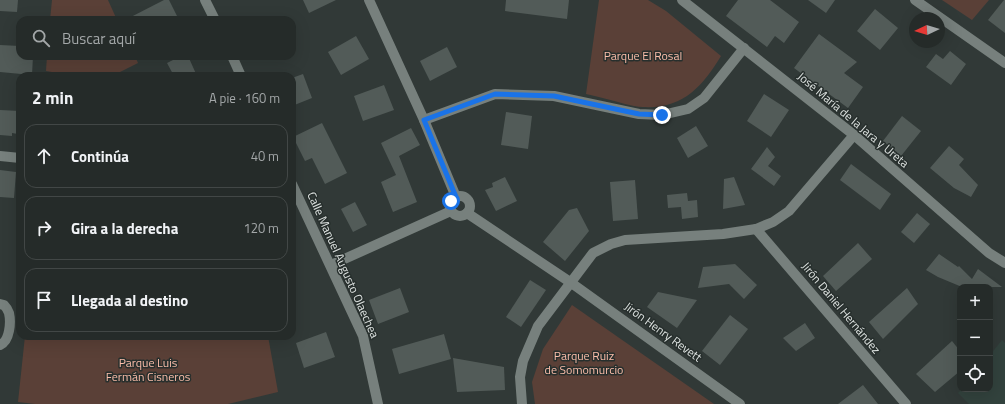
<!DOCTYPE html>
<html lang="es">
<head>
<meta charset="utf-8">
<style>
	body { margin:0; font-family:"Titillium Web",sans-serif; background:#313735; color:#f1f3f6 }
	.controls { position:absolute; right:12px; bottom:12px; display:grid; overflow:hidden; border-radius:8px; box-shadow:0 4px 16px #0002 }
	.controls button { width:36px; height:36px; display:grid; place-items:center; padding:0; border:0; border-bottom:1px solid #424746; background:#252b29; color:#f1f3f6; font:20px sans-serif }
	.compass { position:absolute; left:909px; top:12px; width:36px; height:36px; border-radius:50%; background:#252b29; box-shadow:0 4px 16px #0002; rotate:266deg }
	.stop { position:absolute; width:12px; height:12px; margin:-9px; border:3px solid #1a73e8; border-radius:50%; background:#fff }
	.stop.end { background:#1a73e8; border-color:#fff; box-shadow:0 1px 4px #0008 }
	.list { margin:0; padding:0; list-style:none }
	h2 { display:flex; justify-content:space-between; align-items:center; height:52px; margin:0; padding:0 16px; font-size:17px }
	h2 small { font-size:13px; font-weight:400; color:#a3a7a8 }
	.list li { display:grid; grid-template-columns:26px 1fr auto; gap:12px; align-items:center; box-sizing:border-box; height:64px; margin:0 8px 8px; padding:0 8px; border:1px solid #424746; border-radius:12px }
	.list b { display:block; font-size:15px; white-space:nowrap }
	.list em { font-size:13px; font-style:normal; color:#a3a7a8 }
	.icon { flex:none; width:22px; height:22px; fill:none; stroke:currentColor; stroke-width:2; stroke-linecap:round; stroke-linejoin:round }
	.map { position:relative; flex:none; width:1005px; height:404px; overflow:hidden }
	.search { position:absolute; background:#252b29; box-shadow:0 4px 16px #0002; left:16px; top:16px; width:280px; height:44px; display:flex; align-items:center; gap:10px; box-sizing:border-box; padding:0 14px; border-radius:12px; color:#a3a7a8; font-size:15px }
	.panel { position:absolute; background:#252b29; box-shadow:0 4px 16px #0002; left:16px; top:72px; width:280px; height:268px; border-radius:12px }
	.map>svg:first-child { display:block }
	.built { fill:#32423d }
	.green { fill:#5a4037 }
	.building { fill:#525b58 }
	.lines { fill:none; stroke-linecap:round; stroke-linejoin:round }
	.minor { stroke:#77807d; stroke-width:10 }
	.route { stroke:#1a73e8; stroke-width:5 }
	.labels { text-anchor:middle; stroke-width:3; stroke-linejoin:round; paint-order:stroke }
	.park-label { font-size:12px; fill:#fcbeaa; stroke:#272f2d }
	.street-label { font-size:12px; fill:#dee3e1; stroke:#272f2d }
</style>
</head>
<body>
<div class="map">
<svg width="1005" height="404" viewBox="0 0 1005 404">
	<rect width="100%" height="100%" fill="#313937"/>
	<polygon class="built" points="1002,340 1005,343 1005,404 969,404 958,393 962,389 990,389 990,355"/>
	<g class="green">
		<polygon points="52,0 108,0 117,20 50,20"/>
		<path d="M599,0H648L666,11L721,56C702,87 683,109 643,107C637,107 631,105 625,104C612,100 599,97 586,94Z"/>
		<polygon points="942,0 989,0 972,20"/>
		<polygon points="47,56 135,56 138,63 116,74 75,76 46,71"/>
		<polygon points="572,305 714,404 535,404 532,382 543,349"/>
		<polygon points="25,336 268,336 278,392 228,404 35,404 18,402"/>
	</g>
	<g class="building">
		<polygon points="0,0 18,0 17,12 0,11"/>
		<polygon points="164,0 169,0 179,20 125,20"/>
		<polygon points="303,0 336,0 309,13"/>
		<polygon points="506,0 569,0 567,19 505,11"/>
		<polygon points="738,0 770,0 799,22 784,43 775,36 767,47 726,16"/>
		<polygon points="808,0 835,0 826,13"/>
		<polygon points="1004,0 1005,0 1005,33 988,20"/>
		<polygon points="875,9 898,28 880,50 857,31"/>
		<polygon points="819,34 857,62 844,73 863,87 848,108 794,68"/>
		<polygon points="356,36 369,59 341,75 328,52"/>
		<polygon points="0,45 20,46 20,56 33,56 32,75 0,72"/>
		<polygon points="447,47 457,67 430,81 420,61"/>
		<polygon points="950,51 966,64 951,85 926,67 936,54 943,59"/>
		<polygon points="181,56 188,56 197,76 174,76 167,63"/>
		<polygon points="303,74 312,98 292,106 292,78"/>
		<polygon points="384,85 394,110 363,121 354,96"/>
		<polygon points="764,94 789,110 771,137 747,121"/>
		<polygon points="0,110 20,111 18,134 12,133 12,136 0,135"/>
		<polygon points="506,112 532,116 528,149 501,145"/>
		<polygon points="902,116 921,131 901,156 883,141"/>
		<polygon points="322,123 347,173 325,184 312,158 305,161 293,137"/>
		<polygon points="696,126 708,146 688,158 677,138"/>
		<polygon points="411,128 420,145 399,156 417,202 393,212 381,182 396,175 381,143"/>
		<polygon points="949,146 964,159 959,165 978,185 971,197 954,188 930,168"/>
		<polygon points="767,147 775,157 768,166 781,176 774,186 751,169"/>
		<polygon points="851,164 891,194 880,210 840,180"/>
		<polygon points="0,170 16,172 14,198 0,197"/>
		<polygon points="505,177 517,201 496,211 485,190 493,187 492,183"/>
		<polygon points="734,177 745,205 723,209 724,179"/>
		<polygon points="635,180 638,219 613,221 610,182"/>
		<polygon points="687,193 688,201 697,200 698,217 682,219 681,207 668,208 667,195"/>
		<polygon points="355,202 367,225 353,232 341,209"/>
		<polygon points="577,208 589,231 565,261 543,242 569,210"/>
		<polygon points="917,213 930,224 914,243 901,232"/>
		<polygon points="858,243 872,259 836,291 823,276"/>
		<polygon points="939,254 958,267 959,266 972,279 978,269 1002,287 962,287 938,277 926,270"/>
		<polygon points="735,264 757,285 744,299 729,284 698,288 703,267"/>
		<polygon points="530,280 546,290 521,327 506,317"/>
		<polygon points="400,288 409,312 378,324 369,300"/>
		<polygon points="907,288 918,304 883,339 869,322"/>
		<polygon points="658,292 697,300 677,328 647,307"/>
		<polygon points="730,315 748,329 720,365 702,351"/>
		<polygon points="805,323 815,338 796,351 783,338"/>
		<polygon points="326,332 335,357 304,368 296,343"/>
		<polygon points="444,334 451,359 399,374 392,349"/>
		<polygon points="952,341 960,351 960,371 935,392 916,374"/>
		<polygon points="453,358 504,367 505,390 457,392"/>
		<polygon points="863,385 878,404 838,404"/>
	</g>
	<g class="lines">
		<g class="minor">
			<polyline points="205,0 215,20"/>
			<polyline points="369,0 424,120 456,197"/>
			<polyline points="682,0 854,135 989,253 1005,263"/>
			<polyline points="915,0 1005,63"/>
			<polyline points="232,56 241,76"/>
			<polyline points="424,120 495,94 554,96 639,114 662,115 688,109 704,98 744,48"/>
			<polyline points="0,156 20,158"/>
			<polyline points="292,184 363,336 378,404"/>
			<circle cx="460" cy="206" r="10"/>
			<polyline points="467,213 570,282 740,404"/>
			<polyline points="756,229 906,404"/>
			<polyline points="331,265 451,211"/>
			<path d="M0,304L4,305C6,307 8,310 9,313C11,322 10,341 0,345"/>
			<polyline points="522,404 520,377 523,361 538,326 593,253 611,244 625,240 723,234 756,229 773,222 789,211 854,135"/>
		</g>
	</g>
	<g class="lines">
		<polyline class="route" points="451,201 456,197 424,120 495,94 554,96 639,114 662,115"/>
	</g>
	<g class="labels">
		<g class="park-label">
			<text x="643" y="60">Parque El Rosal</text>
			<text x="584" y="360">Parque Ruiz<tspan x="584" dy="14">de Somomurcio</tspan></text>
			<text x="148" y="367">Parque Luis<tspan x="148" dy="14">Fermán Cisneros</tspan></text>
		</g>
		<g class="street-label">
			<text transform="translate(853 120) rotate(40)" y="4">José María de la Jara y Ureta</text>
			<text transform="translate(343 265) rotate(66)" y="4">Calle Manuel Augusto Olaechea</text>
			<text transform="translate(841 308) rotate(50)" y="4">Jirón Daniel Hernández</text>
			<text transform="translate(663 332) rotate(36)" y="4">Jirón Henry Revett</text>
		</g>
	</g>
</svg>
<div class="controls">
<button>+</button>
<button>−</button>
<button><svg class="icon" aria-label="locate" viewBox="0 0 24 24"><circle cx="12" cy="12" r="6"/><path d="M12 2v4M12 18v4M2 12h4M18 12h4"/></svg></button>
</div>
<svg class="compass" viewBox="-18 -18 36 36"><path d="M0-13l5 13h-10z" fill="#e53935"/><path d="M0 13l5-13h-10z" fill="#a3a7a8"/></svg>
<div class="stop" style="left:451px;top:201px"></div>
<div class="stop end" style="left:662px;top:115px"></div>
<div class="search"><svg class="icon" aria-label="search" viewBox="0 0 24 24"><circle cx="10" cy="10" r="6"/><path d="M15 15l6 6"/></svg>Buscar aquí</div>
<section class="panel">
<h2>2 min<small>A pie · 160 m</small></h2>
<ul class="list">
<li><svg class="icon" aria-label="ahead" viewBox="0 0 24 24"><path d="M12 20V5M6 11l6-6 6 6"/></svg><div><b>Continúa</b></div><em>40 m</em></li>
<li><svg class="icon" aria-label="right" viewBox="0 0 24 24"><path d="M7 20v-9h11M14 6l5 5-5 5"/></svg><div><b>Gira a la derecha</b></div><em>120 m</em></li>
<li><svg class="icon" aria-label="arrive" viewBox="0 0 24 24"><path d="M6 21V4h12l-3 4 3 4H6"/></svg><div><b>Llegada al destino</b></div></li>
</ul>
</section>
</div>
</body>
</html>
